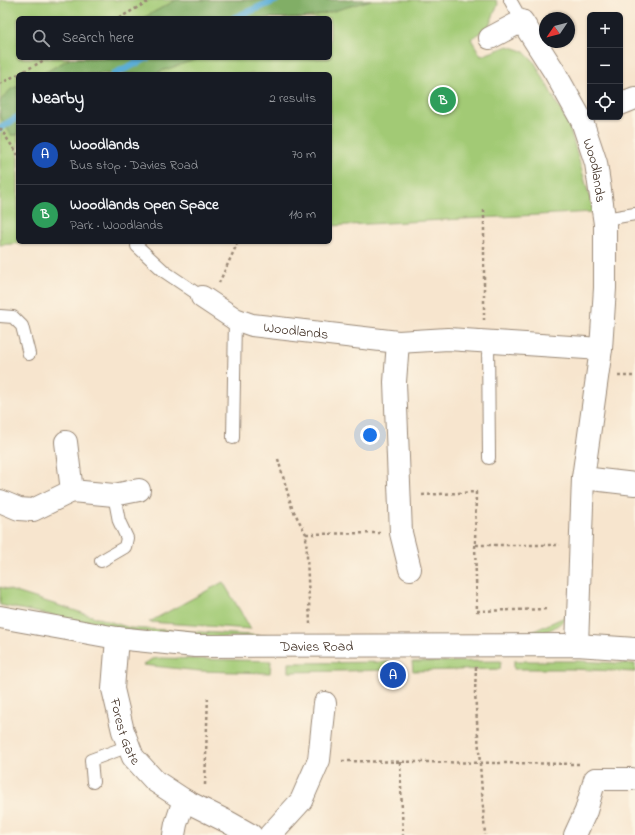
<!DOCTYPE html>
<html lang="en">
<head>
<meta charset="utf-8">
<style>
	body { margin:0; font-family:"Indie Flower",sans-serif; background:#242831; color:#f1f3f6 }
	.controls { position:absolute; right:12px; top:12px; display:grid; overflow:hidden; border-radius:6px; box-shadow:0 1px 3px #0004 }
	.controls button { width:36px; height:36px; display:grid; place-items:center; padding:0; border:0; border-bottom:1px solid #363941; background:#171b24; color:#f1f3f6; font:20px sans-serif }
	.compass { position:absolute; left:539px; top:12px; width:36px; height:36px; border-radius:50%; background:#171b24; box-shadow:0 1px 3px #0004; rotate:235deg }
	.you { position:absolute; left:370px; top:435px; width:14px; height:14px; margin:-10px; border:3px solid #fff; border-radius:50%; background:#1a73e8; box-shadow:0 0 0 6px #1a73e833 }
	.badge { display:grid; place-items:center; width:26px; height:26px; border-radius:50%; background:#d1495b; color:#fff; font-size:13px; font-weight:700 }
	.pin { position:absolute; translate:-50% -50%; border:2px solid #fff; box-shadow:0 1px 4px #0006 }
	.list { margin:0; padding:0; list-style:none }
	h2 { display:flex; justify-content:space-between; align-items:center; height:52px; margin:0; padding:0 16px; font-size:17px }
	h2 small { font-size:13px; font-weight:400; color:#9ea1a6 }
	.list li { display:grid; grid-template-columns:26px 1fr auto; gap:12px; align-items:center; box-sizing:border-box; height:60px; padding:0 16px; border-top:1px solid #363941 }
	.list b { display:block; font-size:15px; white-space:nowrap }
	.list p { margin:0; font-size:13px; white-space:nowrap; color:#9ea1a6 }
	.list em { font-size:13px; font-style:normal; color:#9ea1a6 }
	.icon { flex:none; width:22px; height:22px; fill:none; stroke:currentColor; stroke-width:2; stroke-linecap:round; stroke-linejoin:round }
	.map { position:relative; flex:none; width:635px; height:835px; overflow:hidden }
	.search { position:absolute; background:#171b24; box-shadow:0 1px 3px #0004; left:16px; top:16px; width:316px; height:44px; display:flex; align-items:center; gap:10px; box-sizing:border-box; padding:0 14px; border-radius:6px; color:#9ea1a6; font-size:15px }
	.panel { position:absolute; background:#171b24; box-shadow:0 1px 3px #0004; left:16px; top:72px; width:316px; height:172px; border-radius:6px }
	.map>svg:first-child { display:block }
	.green { fill:#a2ca75; stroke:#6e7a4a; fill-rule:evenodd }
	.forest { fill:#81ae66; stroke:#5e6c42 }
	.lines { fill:none; stroke-linecap:round; stroke-linejoin:round }
	.stream { stroke:#5caed7; stroke-width:7 }
	.lane-casing { stroke:#998876; stroke-width:14 }
	.street-casing { stroke:#998876; stroke-width:24 }
	.secondary-casing { stroke:#998876; stroke-width:24 }
	.path { stroke:#998876; stroke-width:2.5; stroke-dasharray:3 3; stroke-linecap:butt }
	.lane { stroke:#fff; stroke-width:12 }
	.street { stroke:#fff; stroke-width:22 }
	.secondary { stroke:#fff; stroke-width:22 }
	.labels { text-anchor:middle; stroke-width:4; stroke-linejoin:round; paint-order:stroke }
	.street-label { font-size:14px; fill:#3b2a1e; stroke:#fcf5e5 }
</style>
</head>
<body>
<div class="map">
<svg width="635" height="835" viewBox="0 0 635 835">
	<rect width="100%" height="100%" fill="#fcf5e5"/>
	<filter id="ink" filterUnits="userSpaceOnUse"><feTurbulence type="fractalNoise" baseFrequency=".025" numOctaves="2"/><feDisplacementMap in="SourceGraphic" scale="8" xChannelSelector="R" yChannelSelector="G"/><feConvolveMatrix kernelMatrix="1 2 1 2 8 2 1 2 1" color-interpolation-filters="sRGB"/></filter>
	<filter id="wash" filterUnits="userSpaceOnUse"><feTurbulence type="fractalNoise" baseFrequency=".012" numOctaves="4" result="noise"/><feDisplacementMap in="SourceGraphic" scale="16" xChannelSelector="R" yChannelSelector="G"/><feGaussianBlur stdDeviation="0.9" result="paint"/><feColorMatrix in="noise" values="0 0 0 0 0 0 0 0 0 0 0 0 0 0 0 0 0 1.4 0 .05"/><feComposite in="paint" operator="in"/></filter>
	<g filter="url(#wash)">
		<rect width="100%" height="100%" fill="#f7e5ce"/>
		<g class="green">
			<path d="M0,0H496L498,4L489,26L471,39L481,56L508,46L523,51L535,63L569,126L594,212L330,226V74H18V242H37L0,245ZM18,18H330V58H18Z"/>
			<polygon points="223,582 251,629 149,622"/>
			<polygon points="0,587 130,628 267,636 210,638 130,631 0,605"/>
			<path d="M569,615C556,629 544,635 525,635Z"/>
			<polygon points="161,658 271,661 270,673 200,671 143,665 152,659"/>
			<polygon points="501,661 500,669 413,671 412,662"/>
			<polygon points="514,661 579,661 635,664 635,672 572,669 514,669"/>
			<polygon points="395,662 395,670 289,672 289,663"/>
		</g>
		<g class="forest">
			<polygon points="176,0 371,0 327,13 303,18 143,18"/>
			<polygon points="71,58 200,58 153,74 42,74"/>
			<polygon points="18,86 18,135 11,135 0,116 0,101 11,89"/>
		</g>
		<g class="lines">
			<g class="stream">
				<polyline points="234,18 276,0"/>
				<polyline points="114,74 147,58"/>
				<polyline points="0,128 18,117"/>
			</g>
		</g>
	</g>
	<g filter="url(#ink)">
		<g class="lines">
			<g class="lane-casing">
				<g id="lane">
					<polyline points="510,0 522,21"/>
					<polyline points="605,219 635,214"/>
					<polyline points="137,246 165,272 202,297"/>
					<polyline points="0,316 13,317 22,326 29,354"/>
					<polyline points="488,341 489,458"/>
					<polyline points="233,438 235,319"/>
					<polyline points="101,561 125,547 127,538 119,521 114,495"/>
					<polyline points="93,782 91,760 129,746"/>
				</g>
			</g>
			<g class="street-casing">
				<g id="street">
					<path id="s1" d="M490,38L522,21L554,71L582,121L596,163L605,224V288L601,349L583,478L577,645"/>
					<polyline points="620,104 635,98"/>
					<path id="s2" d="M202,297L235,319L252,325L398,342L448,339L601,349"/>
					<polyline points="398,342 395,382 401,533 410,569"/>
					<polyline points="66,442 72,491"/>
					<polyline points="583,478 635,484"/>
					<polyline points="0,501 19,509 33,510 72,491 114,495 139,490"/>
					<path id="s3" d="M117,638L113,689L123,731L133,757L155,781L184,800L228,822L251,835"/>
					<polyline points="174,835 176,824 184,800"/>
					<polyline points="270,835 301,801 319,760 325,703"/>
					<polyline points="575,835 586,811 595,779 632,779"/>
				</g>
			</g>
			<g class="secondary-casing">
				<g id="secondary">
					<path id="s4" d="M0,617L117,638L195,646L577,645L635,649"/>
				</g>
			</g>
			<g class="path">
				<polyline points="119,18 151,0"/>
				<polyline points="19,74 48,58"/>
				<polyline points="0,84 18,74"/>
				<polyline points="0,128 18,155"/>
				<polyline points="484,210 484,320"/>
				<polyline points="219,283 238,242"/>
				<polyline points="618,376 635,376"/>
				<polyline points="278,459 292,508 306,534 310,624"/>
				<polyline points="422,495 476,492 475,545 560,545"/>
				<polyline points="306,534 380,533"/>
				<polyline points="475,545 477,611 548,609"/>
				<polyline points="476,667 475,693 485,835"/>
				<polyline points="342,761 579,764"/>
				<polyline points="400,762 403,835"/>
				<polyline points="205,785 208,695"/>
			</g>
			<use href="#lane" class="lane"/>
			<use href="#street" class="street"/>
			<use href="#secondary" class="secondary"/>
		</g>
	</g>
	<g class="labels">
		<g class="street-label">
			<text dy="5" stroke="none"><textPath href="#s1" startOffset="204">Woodlands</textPath></text>
			<text dy="5" stroke="none"><textPath href="#s2" startOffset="102">Woodlands</textPath></text>
			<text dy="5" stroke="none"><textPath href="#s4" startOffset="319">Davies Road</textPath></text>
			<text dy="5" stroke="none"><textPath href="#s3" startOffset="95">Forest Gate</textPath></text>
		</g>
	</g>
</svg>
<div class="controls">
<button>+</button>
<button>−</button>
<button><svg class="icon" aria-label="locate" viewBox="0 0 24 24"><circle cx="12" cy="12" r="6"/><path d="M12 2v4M12 18v4M2 12h4M18 12h4"/></svg></button>
</div>
<svg class="compass" viewBox="-18 -18 36 36"><path d="M0-13l5 13h-10z" fill="#e53935"/><path d="M0 13l5-13h-10z" fill="#9ea1a6"/></svg>
<div class="you"></div>
<div class="pin badge" style="left:393px;top:675px;background:#1a4fb4">A</div>
<div class="pin badge" style="left:443px;top:100px;background:#2e9e5b">B</div>
<div class="search"><svg class="icon" aria-label="search" viewBox="0 0 24 24"><circle cx="10" cy="10" r="6"/><path d="M15 15l6 6"/></svg>Search here</div>
<section class="panel">
<h2>Nearby<small>2 results</small></h2>
<ul class="list">
<li><span class="badge" style="background:#1a4fb4">A</span><div><b>Woodlands</b><p>Bus stop · Davies Road</p></div><em>70 m</em></li>
<li><span class="badge" style="background:#2e9e5b">B</span><div><b>Woodlands Open Space</b><p>Park · Woodlands</p></div><em>110 m</em></li>
</ul>
</section>
</div>
</body>
</html>
